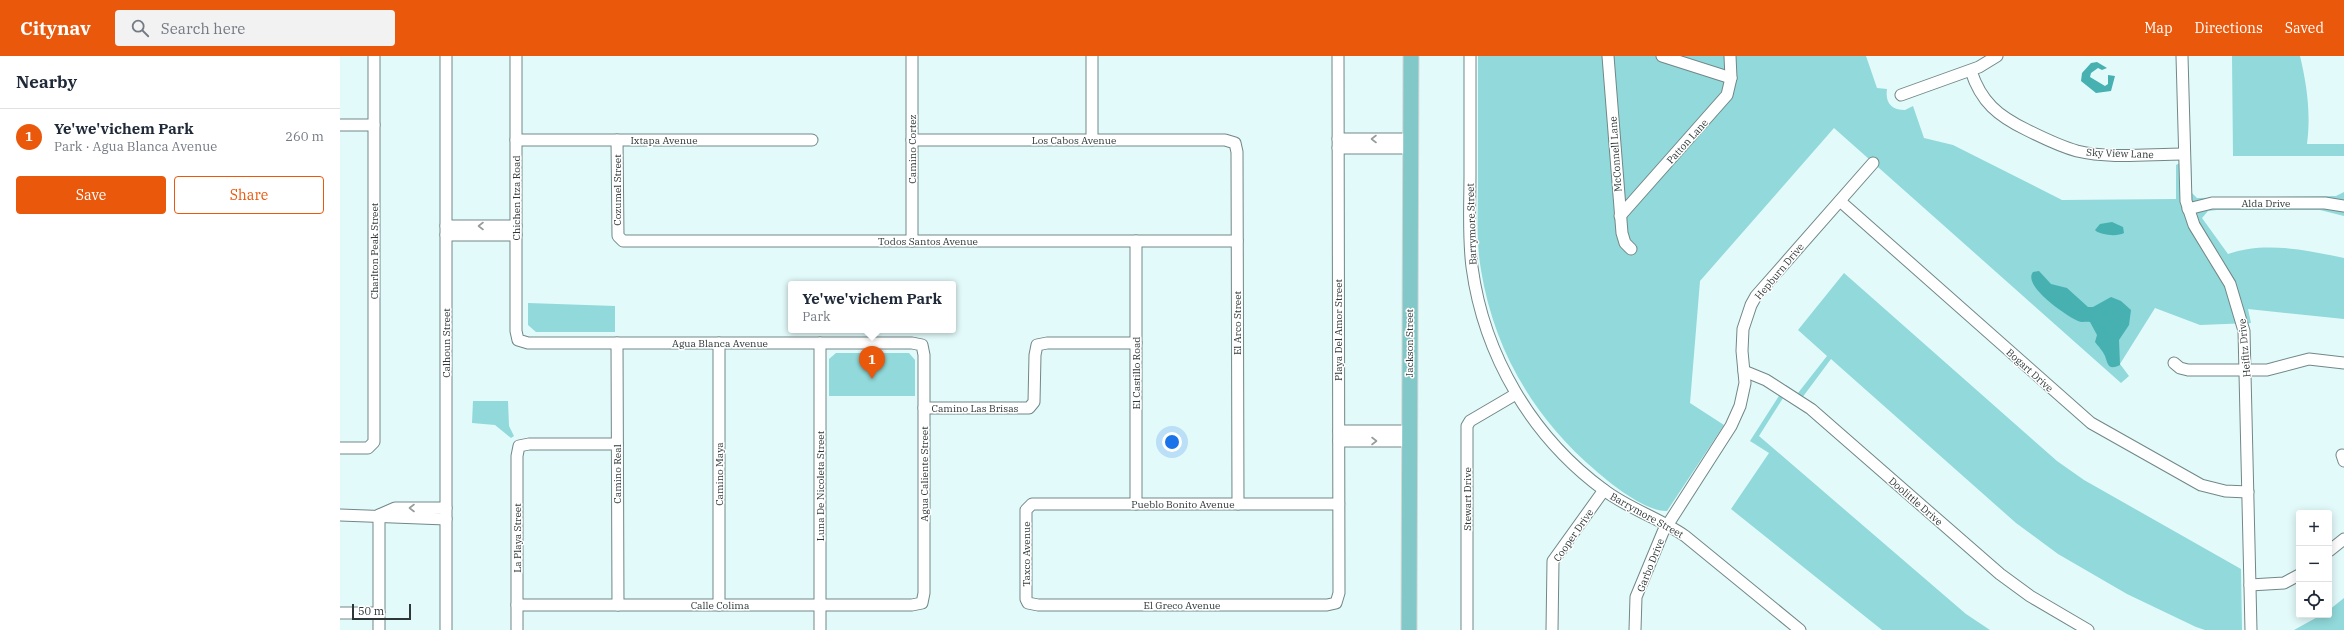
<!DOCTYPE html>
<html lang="en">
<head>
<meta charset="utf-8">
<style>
	body { margin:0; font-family:"IBM Plex Serif",serif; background:#f2f2f3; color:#1f2937 }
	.controls { position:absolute; right:12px; bottom:12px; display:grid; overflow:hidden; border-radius:4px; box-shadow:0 2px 10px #0003 }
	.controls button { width:36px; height:36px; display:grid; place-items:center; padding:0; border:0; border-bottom:1px solid #e0e1e3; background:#fff; color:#1f2937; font:20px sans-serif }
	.scale { position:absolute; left:12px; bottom:10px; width:59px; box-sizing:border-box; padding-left:4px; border:2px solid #2e3737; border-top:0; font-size:11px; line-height:14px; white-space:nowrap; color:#2e3737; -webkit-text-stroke:3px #fff; paint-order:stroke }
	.you { position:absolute; left:832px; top:386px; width:14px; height:14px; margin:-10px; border:3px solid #fff; border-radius:50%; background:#1a73e8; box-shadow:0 0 0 6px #1a73e833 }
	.badge { display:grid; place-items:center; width:26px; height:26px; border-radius:50%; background:#ea580c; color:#fff; font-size:13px; font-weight:700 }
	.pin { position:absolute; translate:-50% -33px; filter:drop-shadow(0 1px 2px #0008) }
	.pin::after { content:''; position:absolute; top:21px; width:14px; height:12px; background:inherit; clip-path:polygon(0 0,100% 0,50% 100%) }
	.popup { position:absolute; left:448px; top:225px; width:168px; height:52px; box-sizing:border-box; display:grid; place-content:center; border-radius:4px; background:#fff; filter:drop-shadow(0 1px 3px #0005); font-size:13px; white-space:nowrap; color:#747a83 }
	.popup b { font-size:15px; color:#1f2937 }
	.popup::after { content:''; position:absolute; left:50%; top:100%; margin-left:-8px; border:8px solid transparent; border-top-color:#fff }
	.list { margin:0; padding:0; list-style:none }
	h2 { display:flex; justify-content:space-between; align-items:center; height:52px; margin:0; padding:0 16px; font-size:17px }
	h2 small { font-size:13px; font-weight:400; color:#747a83 }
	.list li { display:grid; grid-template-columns:26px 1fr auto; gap:12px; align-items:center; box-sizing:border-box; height:56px; padding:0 16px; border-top:1px solid #e0e1e3 }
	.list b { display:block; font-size:15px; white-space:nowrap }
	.list p { margin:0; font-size:13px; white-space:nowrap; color:#747a83 }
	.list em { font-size:13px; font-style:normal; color:#747a83 }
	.actions { display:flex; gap:8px; padding:12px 16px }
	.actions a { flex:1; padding:9px 0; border:1px solid #ea580c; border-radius:4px; text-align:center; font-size:14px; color:#ea580c }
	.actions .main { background:#ea580c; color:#fff }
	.icon { flex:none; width:22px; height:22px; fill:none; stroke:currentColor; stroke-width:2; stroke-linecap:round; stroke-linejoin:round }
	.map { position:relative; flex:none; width:2004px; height:574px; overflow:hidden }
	header { display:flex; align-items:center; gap:24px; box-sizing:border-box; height:56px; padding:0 20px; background:#ea580c; color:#fff }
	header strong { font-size:19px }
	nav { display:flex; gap:22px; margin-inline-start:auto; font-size:14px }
	.search { width:280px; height:36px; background:#f2f2f3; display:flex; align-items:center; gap:10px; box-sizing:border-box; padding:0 14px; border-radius:4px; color:#747a83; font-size:15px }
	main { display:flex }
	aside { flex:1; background:#fff }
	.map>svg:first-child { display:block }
	.green { fill:#91d9da }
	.water { fill:#47b0b1 }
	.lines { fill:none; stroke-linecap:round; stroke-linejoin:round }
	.minor-casing { stroke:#728787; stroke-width:13 }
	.major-casing { stroke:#d5d7d7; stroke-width:17 }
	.minor { stroke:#fff; stroke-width:11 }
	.major { stroke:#83c8c8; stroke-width:15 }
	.oneway { stroke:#969b9b }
	.labels { text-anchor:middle; stroke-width:3; stroke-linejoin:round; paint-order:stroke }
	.street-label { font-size:10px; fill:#2e3737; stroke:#fff }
</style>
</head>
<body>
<header>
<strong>Citynav</strong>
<div class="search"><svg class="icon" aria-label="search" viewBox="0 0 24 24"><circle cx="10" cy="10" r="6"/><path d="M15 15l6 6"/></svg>Search here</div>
<nav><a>Map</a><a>Directions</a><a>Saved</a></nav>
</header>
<main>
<aside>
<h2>Nearby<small></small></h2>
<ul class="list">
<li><span class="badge">1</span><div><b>Ye'we'vichem Park</b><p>Park · Agua Blanca Avenue</p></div><em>260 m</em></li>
</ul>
<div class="actions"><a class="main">Save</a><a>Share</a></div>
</aside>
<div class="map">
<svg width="2004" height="574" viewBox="0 0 2004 574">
	<rect width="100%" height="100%" fill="#e3fafa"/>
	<g class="green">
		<path d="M1138,0H1526L1537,32L1547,33C1545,46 1551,54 1565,54L1573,50L1584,82L1613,89L1722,144L1836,143V109L1851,101L1852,137L1857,142L1996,140L2004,136V160L1980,154H1877L1868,155L1862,162L1888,198C1924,185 1967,194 2004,202V263L1908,253L1911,267L1860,269L1815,252L1780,308L1789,320L1781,327L1494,72L1360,225L1350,347L1384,369L1327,455C1306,456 1271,428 1255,414C1194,362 1154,294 1141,214C1136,186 1138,156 1138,127C1138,85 1138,42 1138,0Z"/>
		<path d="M1892,0H1960C1967,30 1971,57 1967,88H2004V100H1893Z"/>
		<polygon points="1504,217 1717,405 1744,424 1901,513 1902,574 1865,574 1856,571 1787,538 1718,498 1676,467 1491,303 1456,350 1443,342 1419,380 1626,558 1650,574 1542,574 1391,453 1429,397 1410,385 1446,329 1458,337 1487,300 1458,274"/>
		<polygon points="188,247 275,250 275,276 196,276 188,269"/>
		<polygon points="496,297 569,297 575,304 575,340 489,340 489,303"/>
		<polygon points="133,345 168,345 169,370 174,380 171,382 155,369 132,367"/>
		<polygon points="2004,542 2004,574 1954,574 1981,559 1989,559 1989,554"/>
	</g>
	<g class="water">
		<polygon points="1757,6 1767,12 1762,14 1758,12 1751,17 1750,21 1765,30 1768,28 1768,19 1775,20 1771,35 1756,37 1741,25 1742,17 1751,7"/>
		<path d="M1772,166L1783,171L1784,177C1777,181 1760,179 1755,174L1760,168Z"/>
		<path d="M1699,215L1711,228L1727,232L1748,251H1753L1771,241L1781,245L1791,254L1789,269L1779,284L1780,309C1768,315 1768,308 1765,300C1763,295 1758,290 1755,286L1757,279L1750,266C1746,265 1742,267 1738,265C1727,260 1682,230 1693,216Z"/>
	</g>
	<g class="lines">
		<g class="minor-casing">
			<g id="minor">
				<polyline points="106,0 106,574"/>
				<polyline points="176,0 176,275 178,284 188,287 572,287 582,289 584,299 584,537 582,547 572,549 177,549"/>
				<polyline points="572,0 572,185"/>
				<polyline points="752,0 752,84"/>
				<polyline points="998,0 999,537 996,547 987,549 698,549 688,547 686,543 686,454 692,448 999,448"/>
				<path d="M1130,0C1130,39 1130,79 1130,118C1130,149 1128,180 1132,211C1144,300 1192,381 1264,434C1289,453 1319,462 1345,480L1460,574"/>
				<polyline points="1268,0 1282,177 1285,187 1291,193"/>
				<polyline points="1322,0 1391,22"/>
				<polyline points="1842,0 1846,145 1854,169 1890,228 1904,275 1911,574"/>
				<path d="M1631,15C1641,46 1658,60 1687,74C1703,82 1719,90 1737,95C1771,103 1809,98 1844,98"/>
				<polyline points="1561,39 1639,11 1657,0"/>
				<polyline points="0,69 34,69"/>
				<polyline points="998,83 1070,83"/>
				<polyline points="176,84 472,84"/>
				<polyline points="277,84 278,180 283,185 897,185"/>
				<polyline points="572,84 885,84 895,87 897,96 898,448"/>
				<polyline points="998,92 1070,92"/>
				<polyline points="1500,145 1751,367 1861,429 1885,435 1908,436"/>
				<polyline points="1848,153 1872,147 1985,147 2004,150"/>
				<polyline points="1280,160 1387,39 1391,22 1390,0"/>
				<polyline points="106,170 176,170"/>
				<polyline points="106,179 176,179"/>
				<polyline points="796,185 796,448"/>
				<polyline points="277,287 278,549"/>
				<polyline points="379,287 379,549"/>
				<polyline points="480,287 480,574"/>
				<polyline points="1834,307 1840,312 1848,314 1927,314 1969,303 2004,307"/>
				<polyline points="1404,315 1426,324 1471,353 1660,518 1690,540 1748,574"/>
				<polyline points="584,352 689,352 694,346 695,299 697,289 707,287 796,287"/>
				<polyline points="999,375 1069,375"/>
				<polyline points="999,385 1069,385"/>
				<polyline points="0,392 28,392 34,386 34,0"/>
				<polyline points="2002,399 2004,405"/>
				<polyline points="0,459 106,463"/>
				<polyline points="39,459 39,574"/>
				<polyline points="39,459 55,452 106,452"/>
				<polyline points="1989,495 2004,483"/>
				<polyline points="1910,529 1944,527 1959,519"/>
				<polyline points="0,557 39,557"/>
				<polyline points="177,574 177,400 179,390 189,388 277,388"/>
				<polyline points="1127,574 1127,370 1130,365 1176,338"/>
				<polyline points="1212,574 1213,505 1264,434"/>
				<polyline points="1295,574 1296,541 1323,476 1391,370 1400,350 1405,327 1402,295 1403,273 1411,249 1416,240 1533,107"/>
			</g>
		</g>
		<g class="major-casing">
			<polyline id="major" points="1069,574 1071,0"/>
		</g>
		<use href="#minor" class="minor"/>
		<use href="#major" class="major"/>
	</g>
	<defs><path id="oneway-chevron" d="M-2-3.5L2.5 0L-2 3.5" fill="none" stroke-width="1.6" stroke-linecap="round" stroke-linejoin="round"/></defs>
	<g class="oneway">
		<use href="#oneway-chevron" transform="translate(1034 83) rotate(180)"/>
		<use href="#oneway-chevron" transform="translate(141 170) rotate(180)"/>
		<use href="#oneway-chevron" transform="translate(1034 385)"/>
		<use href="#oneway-chevron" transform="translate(72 452) rotate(180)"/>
	</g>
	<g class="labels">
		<g class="street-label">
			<text x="324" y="88">Ixtapa Avenue</text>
			<text x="734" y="88">Los Cabos Avenue</text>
			<text transform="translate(1347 85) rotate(-48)" y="4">Patton Lane</text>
			<text transform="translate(572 93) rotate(-90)" y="4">Camino Cortez</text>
			<text transform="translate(1780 97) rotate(2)" y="4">Sky View Lane</text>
			<text transform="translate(1275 98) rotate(-94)" y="4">McConnell Lane</text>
			<text transform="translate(277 134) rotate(-90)" y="4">Cozumel Street</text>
			<text transform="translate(176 142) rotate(-90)" y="4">Chichen Itza Road</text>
			<text x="1926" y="151">Alda Drive</text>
			<text transform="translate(1131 168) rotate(-92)" y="4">Barrymore Street</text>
			<text x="588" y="189">Todos Santos Avenue</text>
			<text transform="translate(34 195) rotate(-90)" y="4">Charlton Peak Street</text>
			<text transform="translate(1439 215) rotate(-50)" y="4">Hepburn Drive</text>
			<text transform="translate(897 267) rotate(-90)" y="4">El Arco Street</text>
			<text transform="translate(998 274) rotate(-90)" y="4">Playa Del Amor Street</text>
			<text transform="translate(106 287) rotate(-90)" y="4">Calhoun Street</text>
			<text x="380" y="291">Agua Blanca Avenue</text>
			<text transform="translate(1069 287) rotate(-90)" y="4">Jackson Street</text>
			<text transform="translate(1904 292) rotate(-95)" y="4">Heifitz Drive</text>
			<text transform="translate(1690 314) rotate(42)" y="4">Bogart Drive</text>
			<text transform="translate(796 317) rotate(-90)" y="4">El Castillo Road</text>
			<text x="635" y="356">Camino Las Brisas</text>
			<text transform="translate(277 418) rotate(-90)" y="4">Camino Real</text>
			<text transform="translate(379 418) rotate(-90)" y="4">Camino Maya</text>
			<text transform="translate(584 418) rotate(-90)" y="4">Agua Caliente Street</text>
			<text transform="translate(480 430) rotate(-90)" y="4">Luna De Nicoleta Street</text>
			<text transform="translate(1127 443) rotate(-90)" y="4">Stewart Drive</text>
			<text transform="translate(1576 445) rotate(41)" y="4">Doolittle Drive</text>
			<text x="843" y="452">Pueblo Bonito Avenue</text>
			<text transform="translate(1307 459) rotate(29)" y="4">Barrymore Street</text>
			<text transform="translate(1233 479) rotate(-55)" y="4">Cooper Drive</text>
			<text transform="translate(177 482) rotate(-90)" y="4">La Playa Street</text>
			<text transform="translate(686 498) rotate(-90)" y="4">Taxco Avenue</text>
			<text transform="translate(1310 509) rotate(-68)" y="4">Garbo Drive</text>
			<text x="380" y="553">Calle Colima</text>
			<text x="842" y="553">El Greco Avenue</text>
		</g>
	</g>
</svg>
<div class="controls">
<button>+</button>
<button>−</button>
<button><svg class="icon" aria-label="locate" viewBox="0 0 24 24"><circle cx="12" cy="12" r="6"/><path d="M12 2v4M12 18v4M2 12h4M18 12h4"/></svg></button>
</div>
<div class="scale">50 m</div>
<div class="you"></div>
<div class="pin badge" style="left:532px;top:323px">1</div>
<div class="popup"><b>Ye'we'vichem Park</b>Park</div>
</div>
</main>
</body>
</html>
